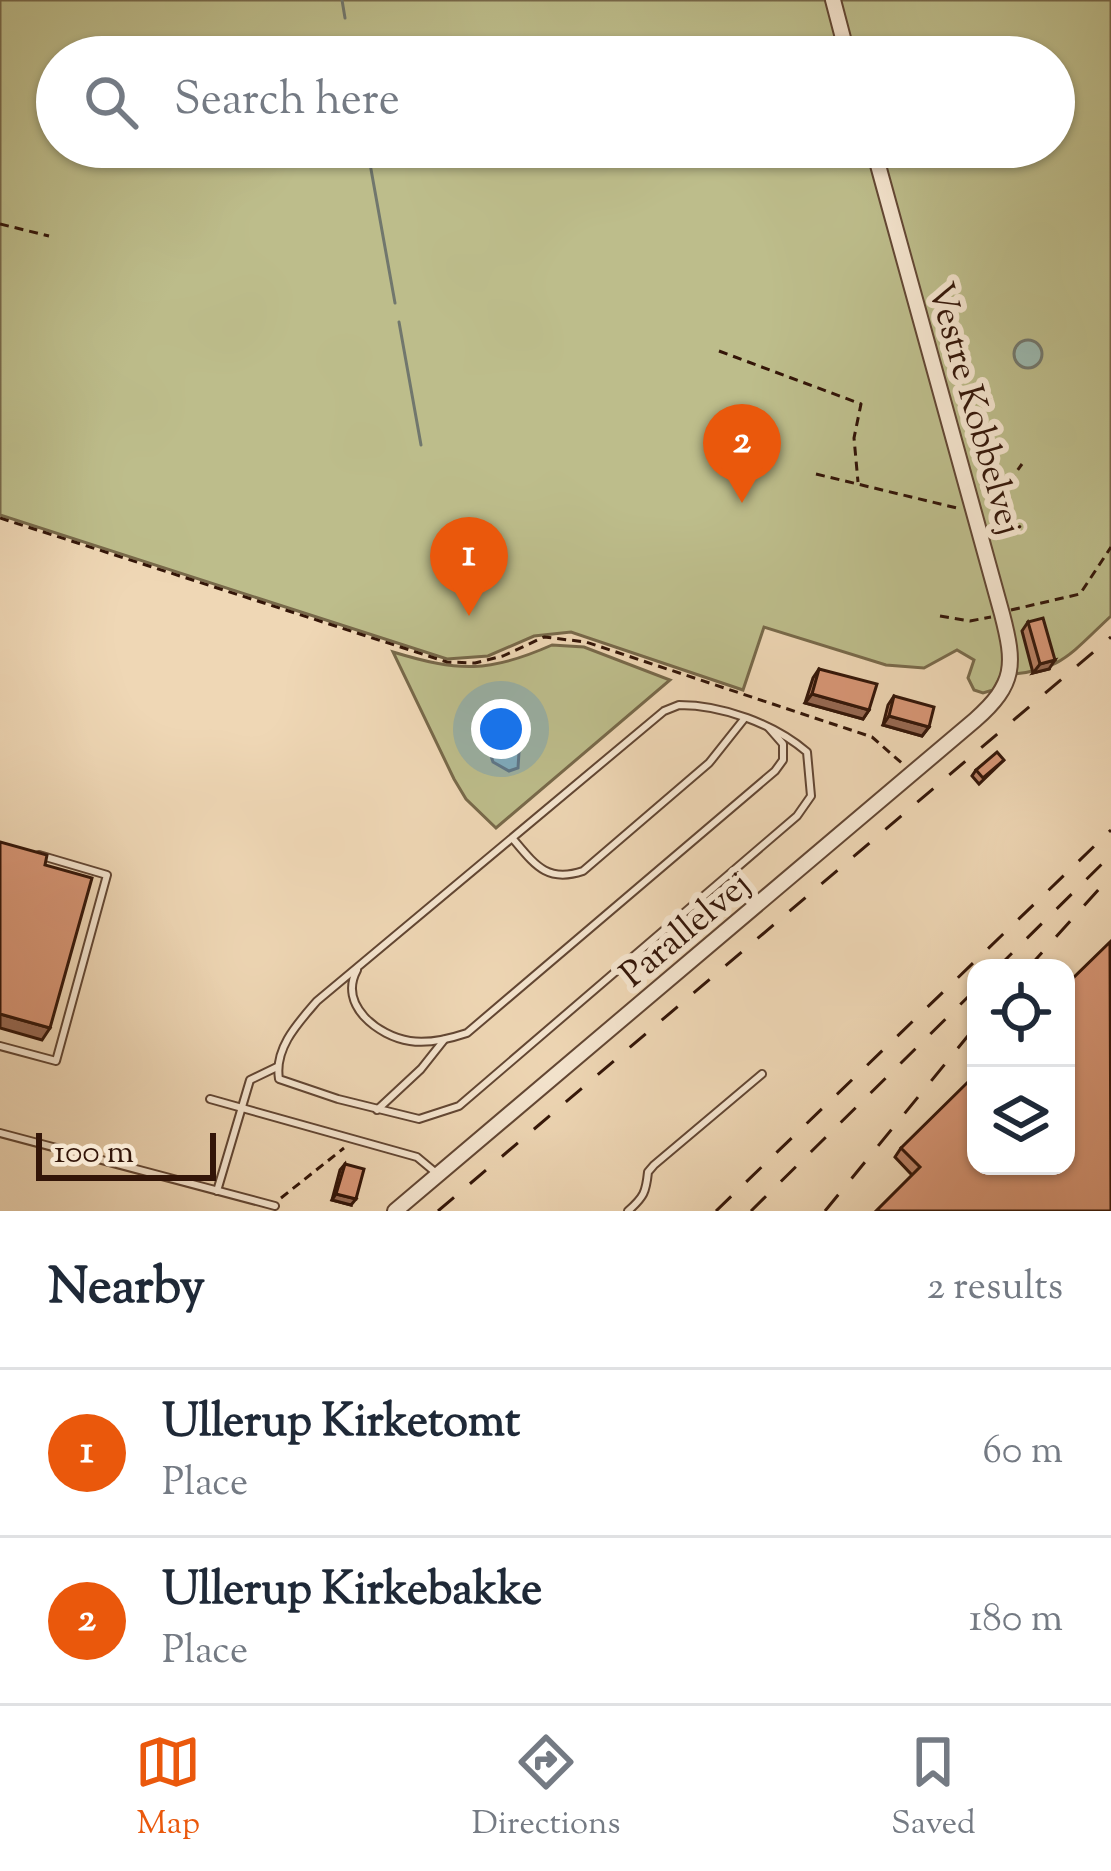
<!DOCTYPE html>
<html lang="en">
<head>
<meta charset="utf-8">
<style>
	body { margin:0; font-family:"Sorts Mill Goudy",serif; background:#f2f2f3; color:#1f2937 }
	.controls { position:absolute; right:36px; bottom:36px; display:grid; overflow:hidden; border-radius:24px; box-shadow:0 3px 9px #0004 }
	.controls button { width:108px; height:108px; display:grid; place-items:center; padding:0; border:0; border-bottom:3px solid #e0e1e3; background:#fff; color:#1f2937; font:60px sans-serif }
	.scale { position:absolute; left:36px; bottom:30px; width:180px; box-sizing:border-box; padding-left:12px; border:6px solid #331508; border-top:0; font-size:33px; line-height:42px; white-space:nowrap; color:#331508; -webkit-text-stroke:9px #f5e5cf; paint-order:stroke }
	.you { position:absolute; left:501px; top:729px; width:42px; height:42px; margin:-30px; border:9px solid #fff; border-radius:50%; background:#1a73e8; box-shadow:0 0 0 18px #1a73e833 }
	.badge { display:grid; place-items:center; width:78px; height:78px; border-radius:50%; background:#ea580c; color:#fff; font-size:39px; font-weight:700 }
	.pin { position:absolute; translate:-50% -99px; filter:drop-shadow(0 3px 6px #0008) }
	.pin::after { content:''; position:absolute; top:63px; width:42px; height:36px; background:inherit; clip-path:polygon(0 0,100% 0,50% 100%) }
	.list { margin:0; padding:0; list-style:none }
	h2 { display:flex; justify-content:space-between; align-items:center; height:156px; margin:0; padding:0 48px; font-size:51px }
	h2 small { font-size:39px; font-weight:400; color:#747a83 }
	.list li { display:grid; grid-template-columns:78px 1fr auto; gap:36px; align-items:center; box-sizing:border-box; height:168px; padding:0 48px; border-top:3px solid #e0e1e3 }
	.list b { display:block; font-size:45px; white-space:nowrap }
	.list p { margin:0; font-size:39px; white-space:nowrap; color:#747a83 }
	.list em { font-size:39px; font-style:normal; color:#747a83 }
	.icon { flex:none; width:66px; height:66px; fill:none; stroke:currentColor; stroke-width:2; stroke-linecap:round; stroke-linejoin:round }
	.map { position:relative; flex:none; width:1111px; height:1211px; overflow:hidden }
	.search { position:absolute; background:#fff; box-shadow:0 3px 9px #0004; left:36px; right:36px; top:36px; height:132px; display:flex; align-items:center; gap:30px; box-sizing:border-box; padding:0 42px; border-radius:66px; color:#747a83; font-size:45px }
	.sheet { height:492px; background:#fff }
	nav { display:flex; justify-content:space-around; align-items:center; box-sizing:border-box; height:168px; border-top:3px solid #e0e1e3; background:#fff; font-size:33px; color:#747a83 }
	nav a { display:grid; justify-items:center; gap:6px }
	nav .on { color:#ea580c }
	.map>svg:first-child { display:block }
	.green { fill:#bdbd8b; stroke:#78694a; stroke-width:3; fill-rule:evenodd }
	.water { fill:#9ab9b0; stroke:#71776d; stroke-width:3 }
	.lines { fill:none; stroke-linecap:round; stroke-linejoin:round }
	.stream { stroke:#71776d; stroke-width:3 }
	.service-casing { stroke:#624633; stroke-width:10 }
	.minor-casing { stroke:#624633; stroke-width:18 }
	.path { stroke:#331508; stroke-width:3; stroke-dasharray:9 6; stroke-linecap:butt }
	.service { stroke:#f5e5cf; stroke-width:6 }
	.minor { stroke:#f5e5cf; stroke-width:14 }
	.rail { stroke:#331508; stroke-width:3; stroke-dasharray:21 21; stroke-linecap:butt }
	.wall { fill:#ba8165; stroke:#331508; stroke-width:3 }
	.shaded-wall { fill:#976953; stroke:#331508; stroke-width:3 }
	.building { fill:#d89676; stroke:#331508; stroke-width:3 }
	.labels { text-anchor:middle; stroke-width:12; stroke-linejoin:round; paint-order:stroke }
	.street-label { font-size:36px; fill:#331508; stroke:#f5e5cf }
</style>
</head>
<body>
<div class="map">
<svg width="1111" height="1211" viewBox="0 0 1111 1211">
	<rect width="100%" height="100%" fill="#efd7b5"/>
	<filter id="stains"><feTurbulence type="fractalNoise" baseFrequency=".00167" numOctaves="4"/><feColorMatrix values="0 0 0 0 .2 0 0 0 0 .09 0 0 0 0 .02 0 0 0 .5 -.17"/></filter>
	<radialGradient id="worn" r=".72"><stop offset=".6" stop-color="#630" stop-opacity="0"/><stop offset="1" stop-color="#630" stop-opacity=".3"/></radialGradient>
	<g class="green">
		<path d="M0,0H1111V616C1069,655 1061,672 1001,675L993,690L983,693L974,690L968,678L974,660L957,650L924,668L886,665L764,627L743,690L571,632L534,636L488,656L447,659L0,515ZM57,57H1054V147H57Z"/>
		<path d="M552,645L584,647L670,680L496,828L466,799L454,779L393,652C459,672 489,673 552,645Z"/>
	</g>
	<g class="water">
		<circle cx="1028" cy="354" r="14"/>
		<polygon points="495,739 509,740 519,752 518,768 509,771 493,762 490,753"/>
	</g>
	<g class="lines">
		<g class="stream">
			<polyline points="342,0 345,18"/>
			<polyline points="350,49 352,57"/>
			<polyline points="367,147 395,303"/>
			<polyline points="399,322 421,445"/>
		</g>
		<g class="service-casing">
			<g id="service">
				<path d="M679,705C723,705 774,724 807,752L811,796L797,816L459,1106L419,1119L338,1099L279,1079C274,1048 298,1023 317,1001L664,711Z"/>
				<path d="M513,839C535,865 547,883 583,871L709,763L744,719"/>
				<path d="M357,970C338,1005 378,1036 410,1041C429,1044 449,1039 467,1033L775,771L783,760V744L769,728"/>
				<polyline points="0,1046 56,1061 107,875 39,855"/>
				<polyline points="210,1099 417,1157 435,1172"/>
				<polyline points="377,1110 421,1069 444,1040"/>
				<polyline points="0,1133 275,1206"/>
				<polyline points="217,1191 250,1080 277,1067"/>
				<path d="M628,1211C644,1197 646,1192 648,1172L654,1165L762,1074"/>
			</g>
		</g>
		<g class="minor-casing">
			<g id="minor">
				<polyline points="833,0 848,57"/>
				<path d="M395,1211L975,720C1016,684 1015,664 1002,614L873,147"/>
			</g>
		</g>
		<g class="path">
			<polyline points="0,224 49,236"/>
			<polyline points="719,351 861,404 854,438 858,482"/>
			<polyline points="816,474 961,509"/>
			<polyline points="987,502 1003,490 1022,464"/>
			<polyline points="0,518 447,662 475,663 503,656 544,637 586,642 872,737 904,765"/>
			<polyline points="1011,610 1080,594 1111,547"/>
			<polyline points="940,616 970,621 991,617"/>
			<polyline points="281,1198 344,1148"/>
		</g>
		<use href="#service" class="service"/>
		<use href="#minor" class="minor"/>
		<g class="rail">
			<polyline points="997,968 1111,855"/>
			<polyline points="1028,968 1108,879"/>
			<polyline points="438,1211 1111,637"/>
			<polyline points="716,1211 1111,830"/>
			<polyline points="751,1211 976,989"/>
			<polyline points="825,1211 976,1026"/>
		</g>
	</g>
	<g class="wall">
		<polygon points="1028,622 1049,669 1033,673 1022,631"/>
		<polygon points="819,669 869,710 863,719 805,703 813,678"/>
		<polygon points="894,696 929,727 922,736 883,725 888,705"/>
		<polygon points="1004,760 979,784 972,776 976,770"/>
		<polygon points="901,1148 1111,1211 912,1175 895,1157"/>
		<polygon points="345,1164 351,1205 332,1200 340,1170"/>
	</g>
	<g class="shaded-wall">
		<polygon points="1055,660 1049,669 1033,673 1040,664"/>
		<polygon points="812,694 869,710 863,719 805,703"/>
		<polygon points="889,716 929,727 922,736 883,725"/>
		<polygon points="0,1014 50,1028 42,1040 0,1028"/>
		<polygon points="336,1194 356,1199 351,1205 332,1200"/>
	</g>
	<g class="building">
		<polygon points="1043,618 1055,660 1040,664 1028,622"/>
		<polygon points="819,669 877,684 869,710 812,694"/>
		<polygon points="894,696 934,707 929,727 889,716"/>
		<polygon points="997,752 1004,760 983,778 976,770"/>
		<polygon points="0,842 47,855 45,865 92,878 50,1028 0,1014"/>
		<polygon points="1110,942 1111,1211 876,1211 920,1167 901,1148 971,1079 976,1084 976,1166 1066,1166 1066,985"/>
		<polygon points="345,1164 364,1169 356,1199 336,1194"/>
	</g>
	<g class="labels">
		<g class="street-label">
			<text transform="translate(977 408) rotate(74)" y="13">Vestre Kobbelvej</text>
			<text transform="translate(684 928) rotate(-40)" y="13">Parallelvej</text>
		</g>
	</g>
	<rect width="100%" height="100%" filter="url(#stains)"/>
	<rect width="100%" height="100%" fill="url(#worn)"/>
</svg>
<div class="controls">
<button><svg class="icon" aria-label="locate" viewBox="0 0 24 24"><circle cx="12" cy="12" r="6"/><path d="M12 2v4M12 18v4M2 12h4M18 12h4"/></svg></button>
<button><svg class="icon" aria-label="layers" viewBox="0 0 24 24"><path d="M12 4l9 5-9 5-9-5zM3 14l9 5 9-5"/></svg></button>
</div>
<div class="scale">100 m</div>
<div class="you"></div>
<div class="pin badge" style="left:469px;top:616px">1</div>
<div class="pin badge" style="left:742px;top:503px">2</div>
<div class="search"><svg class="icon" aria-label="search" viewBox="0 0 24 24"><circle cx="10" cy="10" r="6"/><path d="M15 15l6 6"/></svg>Search here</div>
</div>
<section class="sheet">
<h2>Nearby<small>2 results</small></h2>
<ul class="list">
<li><span class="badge">1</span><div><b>Ullerup Kirketomt</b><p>Place</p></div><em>60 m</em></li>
<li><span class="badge">2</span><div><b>Ullerup Kirkebakke</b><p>Place</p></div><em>180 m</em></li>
</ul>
</section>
<nav>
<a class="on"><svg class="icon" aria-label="map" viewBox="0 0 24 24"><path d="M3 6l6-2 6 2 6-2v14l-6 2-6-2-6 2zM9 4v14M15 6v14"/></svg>Map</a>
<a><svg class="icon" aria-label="directions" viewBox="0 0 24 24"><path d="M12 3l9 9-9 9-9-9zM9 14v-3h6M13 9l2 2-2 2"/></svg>Directions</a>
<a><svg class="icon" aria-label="saved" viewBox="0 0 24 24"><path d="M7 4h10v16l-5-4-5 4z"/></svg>Saved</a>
</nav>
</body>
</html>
